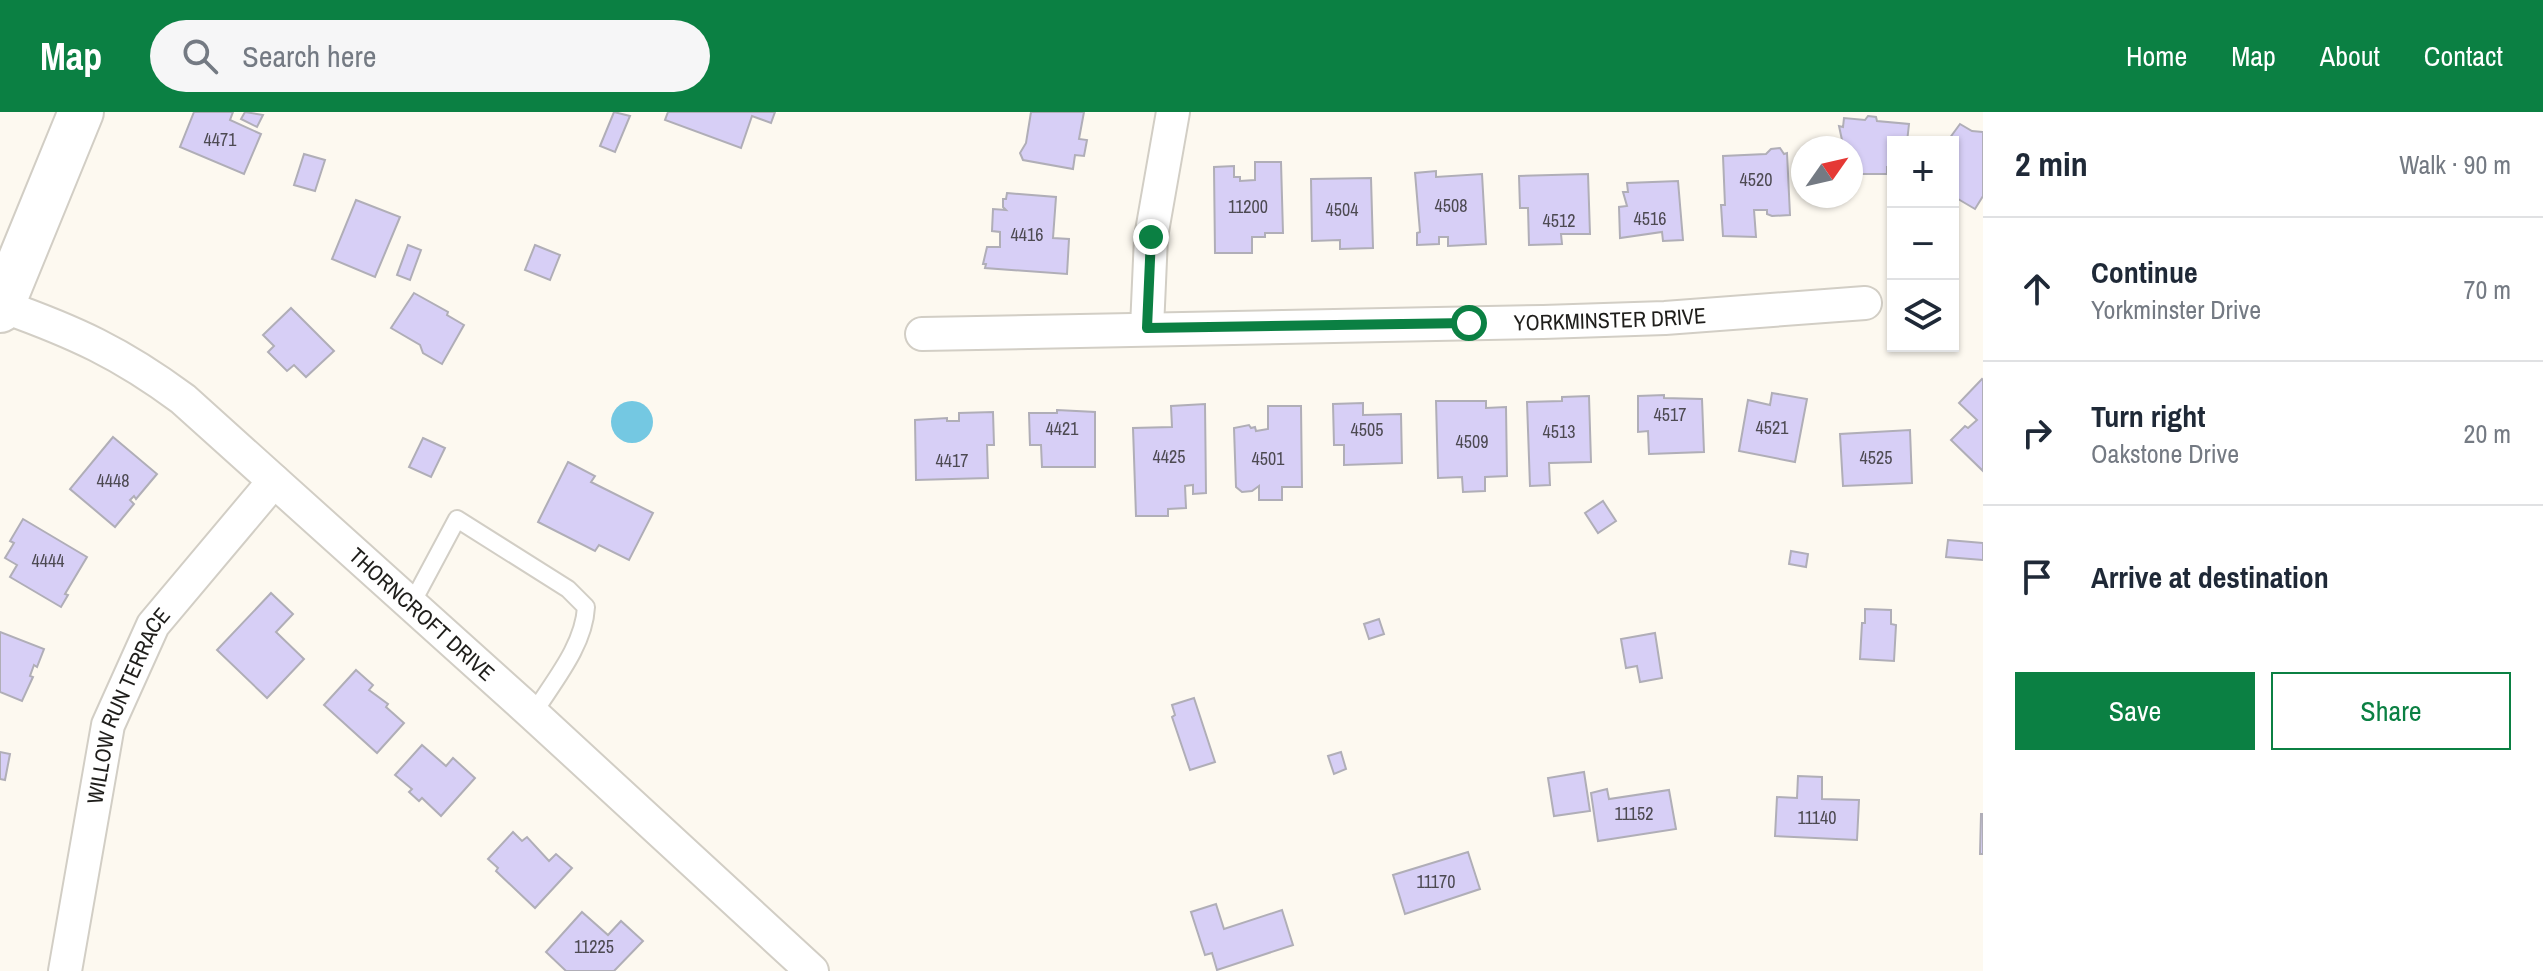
<!DOCTYPE html>
<html lang="en">
<head>
<meta charset="utf-8">
<style>
	body { margin:0; font-family:"Archivo Narrow",sans-serif; background:#f6f6f7; color:#1f2937 }
	.controls { position:absolute; right:24px; top:24px; display:grid; overflow:hidden; border-radius:0px; box-shadow:0 2px 6px #0004 }
	.controls button { width:72px; height:72px; display:grid; place-items:center; padding:0; border:0; border-bottom:2px solid #e0e1e3; background:#fff; color:#1f2937; font:40px sans-serif }
	.compass { position:absolute; left:1791px; top:24px; width:72px; height:72px; border-radius:50%; background:#fff; box-shadow:0 2px 6px #0004; rotate:56deg }
	.stop { position:absolute; width:24px; height:24px; margin:-18px; border:6px solid #0b8043; border-radius:50%; background:#fff }
	.stop.end { background:#0b8043; border-color:#fff; box-shadow:0 2px 8px #0008 }
	.list { margin:0; padding:0; list-style:none }
	h2 { display:flex; justify-content:space-between; align-items:center; height:104px; margin:0; padding:0 32px; font-size:34px }
	h2 small { font-size:26px; font-weight:400; color:#747a83 }
	.list li { display:grid; grid-template-columns:52px 1fr auto; gap:24px; align-items:center; box-sizing:border-box; height:144px; padding:0 32px; border-top:2px solid #e0e1e3 }
	.list b { display:block; font-size:30px; white-space:nowrap }
	.list p { margin:0; font-size:26px; white-space:nowrap; color:#747a83 }
	.list em { font-size:26px; font-style:normal; color:#747a83 }
	.actions { display:flex; gap:16px; padding:24px 32px }
	.actions a { flex:1; padding:18px 0; border:2px solid #0b8043; border-radius:0px; text-align:center; font-size:28px; color:#0b8043 }
	.actions .main { background:#0b8043; color:#fff }
	.icon { flex:none; width:44px; height:44px; fill:none; stroke:currentColor; stroke-width:2; stroke-linecap:round; stroke-linejoin:round }
	.map { position:relative; flex:none; width:1983px; height:859px; overflow:hidden }
	header { display:flex; align-items:center; gap:48px; box-sizing:border-box; height:112px; padding:0 40px; background:#0b8043; color:#fff }
	header strong { font-size:38px }
	nav { display:flex; gap:44px; margin-inline-start:auto; font-size:28px }
	.search { width:560px; height:72px; background:#f6f6f7; display:flex; align-items:center; gap:20px; box-sizing:border-box; padding:0 28px; border-radius:44px; color:#747a83; font-size:30px }
	main { display:flex }
	aside { flex:1; background:#fff }
	.map>svg:first-child { display:block }
	.water { fill:#74c8e2 }
	.building { fill:#d7cff6; stroke:#b0aeb7; stroke-width:2 }
	.lines { fill:none; stroke-linecap:round; stroke-linejoin:round }
	.lane-casing { stroke:#d2cec5; stroke-width:20 }
	.street-casing { stroke:#d2cec5; stroke-width:36 }
	.secondary-casing { stroke:#d2cec5; stroke-width:48 }
	.lane { stroke:#fff; stroke-width:16 }
	.street { stroke:#fff; stroke-width:32 }
	.secondary { stroke:#fff; stroke-width:44 }
	.route { stroke:#0b8043; stroke-width:10 }
	.labels { text-anchor:middle; stroke-width:7; stroke-linejoin:round; paint-order:stroke }
	.number-label { font-size:18px; fill:#4d4a52 }
	.street-label { font-size:22px; fill:#1f1e1b; stroke:#fdf9f0 }
</style>
</head>
<body>
<header>
<strong>Map</strong>
<div class="search"><svg class="icon" aria-label="search" viewBox="0 0 24 24"><circle cx="10" cy="10" r="6"/><path d="M15 15l6 6"/></svg>Search here</div>
<nav><a>Home</a><a>Map</a><a>About</a><a>Contact</a></nav>
</header>
<main>
<div class="map">
<svg width="1983" height="859" viewBox="0 0 1983 859">
	<rect width="100%" height="100%" fill="#fdf9f0"/>
	<circle class="water" cx="632" cy="310" r="21"/>
	<g class="building">
		<polygon points="194,0 233,0 230,8 261,22 244,62 180,35"/>
		<polygon points="245,0 263,3 257,15 241,7"/>
		<polygon points="614,0 630,4 615,40 600,34"/>
		<polygon points="668,0 775,0 771,11 752,4 741,36 665,8"/>
		<polygon points="1031,0 1084,0 1079,27 1087,28 1084,44 1075,43 1073,57 1023,48 1020,41 1026,31"/>
		<polygon points="1868,4 1876,5 1877,9 1909,12 1907,30 1893,30 1893,55 1887,55 1887,62 1851,62 1851,36 1837,36 1838,28 1842,28 1839,14 1843,15 1844,6 1865,8"/>
		<polygon points="1960,12 1972,19 1983,20 1983,84 1975,97 1953,84 1953,30 1944,30 1949,27"/>
		<polygon points="1780,36 1784,42 1787,41 1790,103 1772,104 1767,102 1767,98 1754,98 1756,125 1723,124 1721,93 1725,93 1723,44 1766,42 1771,37"/>
		<polygon points="304,42 325,48 315,79 294,73"/>
		<polygon points="1255,50 1281,50 1283,121 1265,121 1265,125 1252,125 1252,141 1215,141 1214,55 1234,54 1234,65 1240,65 1240,69 1255,68"/>
		<polygon points="1436,59 1436,65 1482,62 1486,132 1448,134 1448,125 1439,125 1439,132 1417,133 1417,121 1420,120 1415,61"/>
		<polygon points="1588,62 1590,122 1561,122 1562,132 1529,133 1528,96 1520,96 1519,64"/>
		<polygon points="1371,66 1373,136 1340,137 1340,128 1312,129 1311,67"/>
		<polygon points="1678,69 1683,128 1663,129 1662,120 1620,126 1619,95 1627,94 1623,80 1628,80 1627,71"/>
		<polygon points="1007,81 1056,85 1053,126 1069,127 1067,162 985,156 986,152 983,152 987,135 1000,135 1000,120 992,119 993,97 1006,98 1003,95 1003,87 1006,87"/>
		<polygon points="356,88 400,105 375,165 332,147"/>
		<polygon points="408,133 421,138 410,168 397,163"/>
		<polygon points="535,133 560,143 550,168 525,158"/>
		<polygon points="414,181 448,200 447,203 464,213 442,252 423,241 420,233 391,216"/>
		<polygon points="291,196 334,239 306,265 294,253 287,259 268,240 274,234 263,223"/>
		<polygon points="1982,267 1983,268 1983,359 1951,328 1965,314 1968,316 1977,308 1959,291"/>
		<polygon points="1772,281 1807,287 1795,350 1739,339 1748,288 1770,293"/>
		<polygon points="1664,283 1664,286 1702,287 1704,340 1649,342 1648,319 1638,320 1638,284"/>
		<polygon points="1589,284 1591,350 1549,351 1550,373 1530,374 1527,290 1562,289 1562,285"/>
		<polygon points="1436,289 1486,289 1486,296 1506,295 1507,364 1485,365 1485,379 1463,380 1462,365 1438,366"/>
		<polygon points="1363,291 1363,303 1401,302 1402,351 1344,353 1344,333 1334,333 1333,292"/>
		<polygon points="1205,292 1206,381 1193,382 1193,373 1185,374 1186,396 1168,397 1168,404 1136,404 1133,316 1172,315 1171,294"/>
		<polygon points="1268,294 1301,294 1302,375 1282,375 1282,388 1259,388 1259,374 1252,379 1242,380 1236,375 1234,316 1249,313 1251,316 1255,315 1256,319 1268,317"/>
		<polygon points="1057,298 1095,300 1095,355 1042,355 1041,333 1030,333 1029,301 1057,301"/>
		<polygon points="993,300 994,333 987,333 988,366 916,368 915,308 947,306 947,309 959,309 959,301"/>
		<polygon points="1910,318 1912,371 1843,374 1840,322"/>
		<polygon points="113,325 157,362 136,387 134,384 130,388 134,392 115,415 70,377"/>
		<polygon points="423,326 445,336 431,365 409,355"/>
		<polygon points="568,350 595,364 591,370 653,401 629,448 599,433 595,439 538,410"/>
		<polygon points="1603,389 1616,409 1598,421 1585,401"/>
		<polygon points="23,407 87,445 65,482 68,483 61,495 10,465 17,453 5,446 14,431 10,429"/>
		<polygon points="1948,428 1983,431 1983,448 1946,445"/>
		<polygon points="1791,439 1808,442 1806,455 1789,452"/>
		<polygon points="271,481 293,502 276,520 304,547 267,586 217,538"/>
		<polygon points="1865,497 1891,498 1891,512 1896,513 1894,549 1860,547 1862,511 1865,511"/>
		<polygon points="1379,507 1384,522 1369,527 1364,512"/>
		<polygon points="0,520 44,537 37,555 34,553 30,564 33,565 22,589 0,580"/>
		<polygon points="1655,521 1662,566 1640,570 1637,554 1626,556 1621,527"/>
		<polygon points="356,558 373,573 369,578 388,592 386,595 404,611 377,641 324,593"/>
		<polygon points="1194,586 1215,650 1190,658 1172,605 1175,603 1172,593"/>
		<polygon points="422,633 446,654 453,646 475,666 441,704 422,686 419,689 409,680 412,677 395,663"/>
		<polygon points="0,640 10,642 5,668 0,667"/>
		<polygon points="1341,640 1346,657 1334,662 1328,644"/>
		<polygon points="1584,660 1590,699 1554,704 1548,666"/>
		<polygon points="1798,664 1822,665 1822,687 1859,688 1857,728 1775,724 1777,685 1797,686"/>
		<polygon points="1607,677 1609,687 1669,678 1676,717 1598,729 1591,681"/>
		<polygon points="1981,702 1983,702 1983,742 1980,742"/>
		<polygon points="513,720 522,729 527,725 549,749 556,742 572,756 535,796 496,759 498,756 488,747"/>
		<polygon points="1468,740 1480,777 1405,802 1393,763"/>
		<polygon points="1216,792 1224,817 1282,798 1293,833 1217,858 1212,841 1205,843 1191,800"/>
		<polygon points="582,800 608,823 621,809 643,829 614,859 566,859 546,840"/>
	</g>
	<g class="lines">
		<g class="lane-casing">
			<path id="lane" d="M411,493L457,407L568,477L586,495C584,534 553,570 533,602"/>
		</g>
		<g class="street-casing">
			<g id="street">
				<path id="s1" d="M2,194C75,220 121,241 183,287L533,602L812,859"/>
				<polyline points="1147,216 1151,125 1173,0"/>
				<path id="s2" d="M922,222L1543,210L1665,206L1865,191"/>
				<path id="s3" d="M65,859L108,613L153,513L274,369"/>
			</g>
		</g>
		<g class="secondary-casing">
			<polyline id="secondary" points="0,198 81,0"/>
		</g>
		<use href="#lane" class="lane"/>
		<use href="#street" class="street"/>
		<use href="#secondary" class="secondary"/>
	</g>
	<g class="lines">
		<polyline class="route" points="1151,125 1147,216 1469,211"/>
	</g>
	<g class="labels">
		<g class="number-label">
			<text x="220" y="34">4471</text>
			<text x="1756" y="74">4520</text>
			<text x="1451" y="100">4508</text>
			<text x="1248" y="101">11200</text>
			<text x="1342" y="104">4504</text>
			<text x="1650" y="113">4516</text>
			<text x="1559" y="115">4512</text>
			<text x="1027" y="129">4416</text>
			<text x="1670" y="309">4517</text>
			<text x="1772" y="322">4521</text>
			<text x="1062" y="323">4421</text>
			<text x="1367" y="324">4505</text>
			<text x="1559" y="326">4513</text>
			<text x="1472" y="336">4509</text>
			<text x="1169" y="351">4425</text>
			<text x="1876" y="352">4525</text>
			<text x="1268" y="353">4501</text>
			<text x="952" y="355">4417</text>
			<text x="113" y="375">4448</text>
			<text x="48" y="455">4444</text>
			<text x="1634" y="708">11152</text>
			<text x="1817" y="712">11140</text>
			<text x="1436" y="776">11170</text>
			<text x="594" y="841">11225</text>
		</g>
		<g class="street-label">
			<text dy="8" stroke="none"><textPath href="#s2" startOffset="688">YORKMINSTER DRIVE</textPath></text>
			<text dy="8" stroke="none"><textPath href="#s1" startOffset="526">THORNCROFT DRIVE</textPath></text>
			<text dy="8" stroke="none"><textPath href="#s3" startOffset="274">WILLOW RUN TERRACE</textPath></text>
		</g>
	</g>
</svg>
<div class="controls">
<button>+</button>
<button>−</button>
<button><svg class="icon" aria-label="layers" viewBox="0 0 24 24"><path d="M12 4l9 5-9 5-9-5zM3 14l9 5 9-5"/></svg></button>
</div>
<svg class="compass" viewBox="-18 -18 36 36"><path d="M0-13l5 13h-10z" fill="#e53935"/><path d="M0 13l5-13h-10z" fill="#747a83"/></svg>
<div class="stop" style="left:1469px;top:211px"></div>
<div class="stop end" style="left:1151px;top:125px"></div>
</div>
<aside>
<h2>2 min<small>Walk · 90 m</small></h2>
<ul class="list">
<li><svg class="icon" aria-label="ahead" viewBox="0 0 24 24"><path d="M12 20V5M6 11l6-6 6 6"/></svg><div><b>Continue</b><p>Yorkminster Drive</p></div><em>70 m</em></li>
<li><svg class="icon" aria-label="right" viewBox="0 0 24 24"><path d="M7 20v-9h11M14 6l5 5-5 5"/></svg><div><b>Turn right</b><p>Oakstone Drive</p></div><em>20 m</em></li>
<li><svg class="icon" aria-label="arrive" viewBox="0 0 24 24"><path d="M6 21V4h12l-3 4 3 4H6"/></svg><div><b>Arrive at destination</b></div></li>
</ul>
<div class="actions"><a class="main">Save</a><a>Share</a></div>
</aside>
</main>
</body>
</html>
